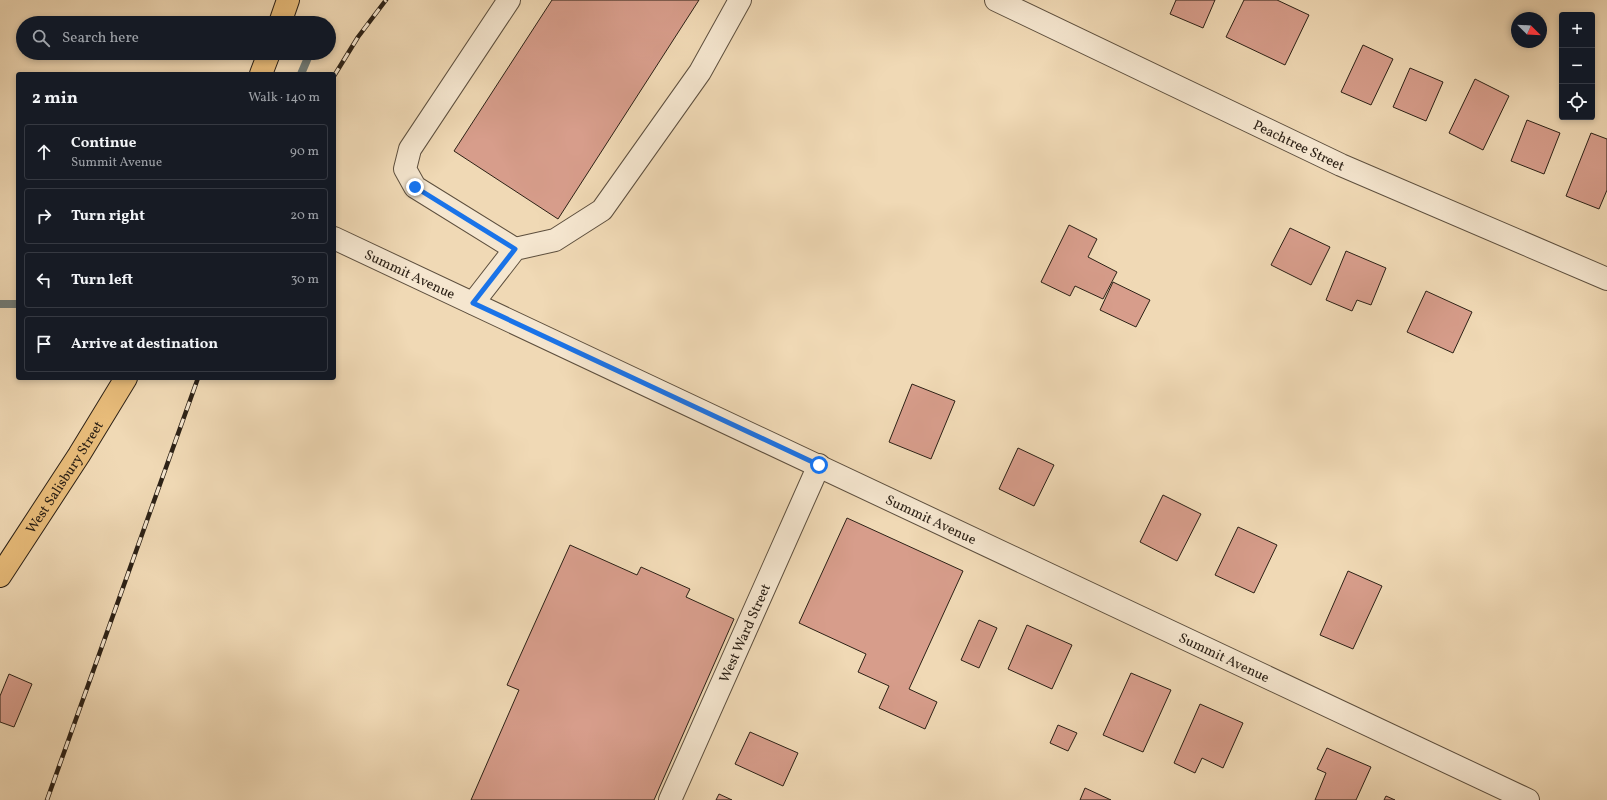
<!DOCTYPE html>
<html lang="en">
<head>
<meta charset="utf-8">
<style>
	body { margin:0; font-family:Vollkorn,serif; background:#242831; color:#f1f3f6 }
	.controls { position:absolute; right:12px; top:12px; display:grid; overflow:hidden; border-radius:4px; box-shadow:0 2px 6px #0003 }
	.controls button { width:36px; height:36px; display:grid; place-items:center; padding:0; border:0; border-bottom:1px solid #363941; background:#171b24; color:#f1f3f6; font:20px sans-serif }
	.compass { position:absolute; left:1511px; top:12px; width:36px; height:36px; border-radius:50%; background:#171b24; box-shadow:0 2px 6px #0003; rotate:114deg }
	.stop { position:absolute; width:12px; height:12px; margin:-9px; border:3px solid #1a73e8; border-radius:50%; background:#fff }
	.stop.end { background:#1a73e8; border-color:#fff; box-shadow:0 1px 4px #0008 }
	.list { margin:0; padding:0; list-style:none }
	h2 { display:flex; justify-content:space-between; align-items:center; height:52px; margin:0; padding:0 16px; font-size:17px }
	h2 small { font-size:13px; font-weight:400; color:#9ea1a6 }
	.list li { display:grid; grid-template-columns:26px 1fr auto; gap:12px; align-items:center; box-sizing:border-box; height:56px; margin:0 8px 8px; padding:0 8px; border:1px solid #363941; border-radius:4px }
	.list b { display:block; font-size:15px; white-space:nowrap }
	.list p { margin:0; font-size:13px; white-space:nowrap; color:#9ea1a6 }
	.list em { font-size:13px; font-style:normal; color:#9ea1a6 }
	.icon { flex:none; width:22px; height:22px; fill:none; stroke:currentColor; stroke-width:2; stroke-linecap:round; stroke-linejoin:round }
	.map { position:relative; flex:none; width:1607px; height:800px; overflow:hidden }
	.search { position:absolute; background:#171b24; box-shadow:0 2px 6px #0003; left:16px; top:16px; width:320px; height:44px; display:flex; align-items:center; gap:10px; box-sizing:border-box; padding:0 14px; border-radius:22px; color:#9ea1a6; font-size:15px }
	.panel { position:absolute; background:#171b24; box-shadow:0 2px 6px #0003; left:16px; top:72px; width:320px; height:308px; border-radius:4px }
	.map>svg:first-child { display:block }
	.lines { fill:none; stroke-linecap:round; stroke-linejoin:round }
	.stream { stroke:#707b77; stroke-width:8 }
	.building { fill:#d79d8b; stroke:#2c2116 }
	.minor-casing { stroke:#5d4f3e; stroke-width:24 }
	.major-casing { stroke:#2c2116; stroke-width:24 }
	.minor { stroke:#f5e6cf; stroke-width:22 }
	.major { stroke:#e8bc7a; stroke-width:22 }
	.rail-casing { stroke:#2c2116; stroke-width:4.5 }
	.rail { stroke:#f5e6cf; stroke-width:3; stroke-dasharray:9; stroke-linecap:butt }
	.route { stroke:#1a73e8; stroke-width:5 }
	.labels { text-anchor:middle; stroke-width:4; stroke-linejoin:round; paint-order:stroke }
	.street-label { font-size:14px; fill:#2c2116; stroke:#f5e6cf }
</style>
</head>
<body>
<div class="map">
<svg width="1607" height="800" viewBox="0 0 1607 800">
	<rect width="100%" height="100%" fill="#f0d9b5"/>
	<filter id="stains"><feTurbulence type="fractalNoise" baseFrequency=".005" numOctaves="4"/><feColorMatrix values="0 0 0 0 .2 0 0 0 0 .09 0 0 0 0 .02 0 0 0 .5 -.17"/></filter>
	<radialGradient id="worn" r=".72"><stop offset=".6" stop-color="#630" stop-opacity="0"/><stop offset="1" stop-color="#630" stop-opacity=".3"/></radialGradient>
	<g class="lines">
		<g class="stream">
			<polyline points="323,23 323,22"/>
			<polyline points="301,74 310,53"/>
			<polyline points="0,304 18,304"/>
		</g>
	</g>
	<g class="building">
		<polygon points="552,0 699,0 558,219 454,151"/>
		<polygon points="1176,0 1215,0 1203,28 1170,14"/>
		<polygon points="1244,0 1277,0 1309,15 1285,65 1226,37"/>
		<polygon points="1363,45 1393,59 1371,105 1341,92"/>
		<polygon points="1410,68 1443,82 1426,121 1393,107"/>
		<polygon points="1475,79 1509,96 1483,150 1449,133"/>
		<polygon points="1527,120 1560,133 1544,174 1511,161"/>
		<polygon points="1591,133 1607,139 1607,190 1599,209 1566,196"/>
		<polygon points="1069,225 1097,239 1088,257 1117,272 1103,299 1075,286 1070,296 1041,282"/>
		<polygon points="1290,228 1330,247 1311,285 1271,265"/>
		<polygon points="1346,251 1386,268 1371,305 1357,300 1352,311 1326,300"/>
		<polygon points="1113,282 1150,300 1136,327 1100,310"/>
		<polygon points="1426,291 1472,312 1453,353 1407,332"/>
		<polygon points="912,384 955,401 931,459 889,442"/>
		<polygon points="1018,448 1054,465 1034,506 999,489"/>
		<polygon points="1163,495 1201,514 1177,561 1140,542"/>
		<polygon points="847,518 963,571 909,689 937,702 925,729 879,708 889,686 858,672 866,654 799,623"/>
		<polygon points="1238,527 1277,545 1254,593 1215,575"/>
		<polygon points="570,545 637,575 641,567 690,589 686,597 734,619 654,800 471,800 519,690 507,685"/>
		<polygon points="1348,571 1382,586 1353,649 1320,635"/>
		<polygon points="979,620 997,628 979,668 961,660"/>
		<polygon points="1027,625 1072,645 1052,689 1008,669"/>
		<polygon points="1131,673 1171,690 1143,752 1103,735"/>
		<polygon points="9,674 32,684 14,727 0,722 0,696"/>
		<polygon points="1200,704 1243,723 1223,768 1202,758 1195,773 1174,763"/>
		<polygon points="1058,725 1077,733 1068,751 1050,743"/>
		<polygon points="750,732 798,753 783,786 735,764"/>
		<polygon points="1327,748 1371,767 1356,800 1315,800 1326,773 1317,769"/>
		<polygon points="1085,788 1111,800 1080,800"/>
		<polygon points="719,794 732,800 716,800"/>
		<polygon points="1386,796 1395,800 1384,800"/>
	</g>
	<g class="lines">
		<g class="minor-casing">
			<g id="minor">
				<polyline points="509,0 410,149 405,169 415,187 515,249"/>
				<path id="s1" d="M996,0L1341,165L1607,279"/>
				<path id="s2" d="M334,238L1528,800"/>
				<polyline points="473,303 515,249 555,240 602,210 700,72 740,0"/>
				<path id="s3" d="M670,800L819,465"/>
			</g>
		</g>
		<g class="major-casing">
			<g id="major">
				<polyline points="280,23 288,0"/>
				<polyline points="261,74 269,53"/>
				<path id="s4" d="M0,576L79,455L126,378"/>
			</g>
		</g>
		<use href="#minor" class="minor"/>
		<use href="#major" class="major"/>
		<g class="rail-casing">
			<g id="rail">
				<polyline points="334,76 358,37 386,0"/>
				<polyline points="47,800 198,378"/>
			</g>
		</g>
		<use href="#rail" class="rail"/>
	</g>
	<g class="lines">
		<polyline class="route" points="415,187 515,249 473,303 819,465"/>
	</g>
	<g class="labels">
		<g class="street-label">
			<text dy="5" stroke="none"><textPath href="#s1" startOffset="336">Peachtree Street</textPath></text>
			<text dy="5" stroke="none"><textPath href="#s2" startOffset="84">Summit Avenue</textPath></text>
			<text dy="5" stroke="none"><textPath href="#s4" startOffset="118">West Salisbury Street</textPath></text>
			<text dy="5" stroke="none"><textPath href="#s2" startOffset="660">Summit Avenue</textPath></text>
			<text dy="5" stroke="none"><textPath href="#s3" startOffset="183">West Ward Street</textPath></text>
			<text dy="5" stroke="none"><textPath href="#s2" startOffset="984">Summit Avenue</textPath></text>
		</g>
	</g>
	<rect width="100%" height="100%" filter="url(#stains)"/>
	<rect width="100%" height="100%" fill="url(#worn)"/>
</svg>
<div class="controls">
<button>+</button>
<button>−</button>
<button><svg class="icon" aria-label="locate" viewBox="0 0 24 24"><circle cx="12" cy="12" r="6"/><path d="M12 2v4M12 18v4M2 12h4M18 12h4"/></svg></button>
</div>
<svg class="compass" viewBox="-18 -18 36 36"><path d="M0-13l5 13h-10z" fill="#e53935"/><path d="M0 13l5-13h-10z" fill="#9ea1a6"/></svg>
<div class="stop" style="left:819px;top:465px"></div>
<div class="stop end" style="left:415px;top:187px"></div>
<div class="search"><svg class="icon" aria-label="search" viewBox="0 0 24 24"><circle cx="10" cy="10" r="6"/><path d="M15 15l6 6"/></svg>Search here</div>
<section class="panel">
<h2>2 min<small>Walk · 140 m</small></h2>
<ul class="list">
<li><svg class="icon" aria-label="ahead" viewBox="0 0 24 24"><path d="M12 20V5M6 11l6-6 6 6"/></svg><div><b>Continue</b><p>Summit Avenue</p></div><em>90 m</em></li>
<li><svg class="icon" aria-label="right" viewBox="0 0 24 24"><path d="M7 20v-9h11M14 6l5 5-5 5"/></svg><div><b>Turn right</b></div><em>20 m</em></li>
<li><svg class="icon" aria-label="left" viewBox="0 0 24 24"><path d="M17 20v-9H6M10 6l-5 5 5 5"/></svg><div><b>Turn left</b></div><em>30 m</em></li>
<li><svg class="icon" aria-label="arrive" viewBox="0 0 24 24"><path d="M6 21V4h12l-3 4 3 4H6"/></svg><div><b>Arrive at destination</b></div></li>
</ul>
</section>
</div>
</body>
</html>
